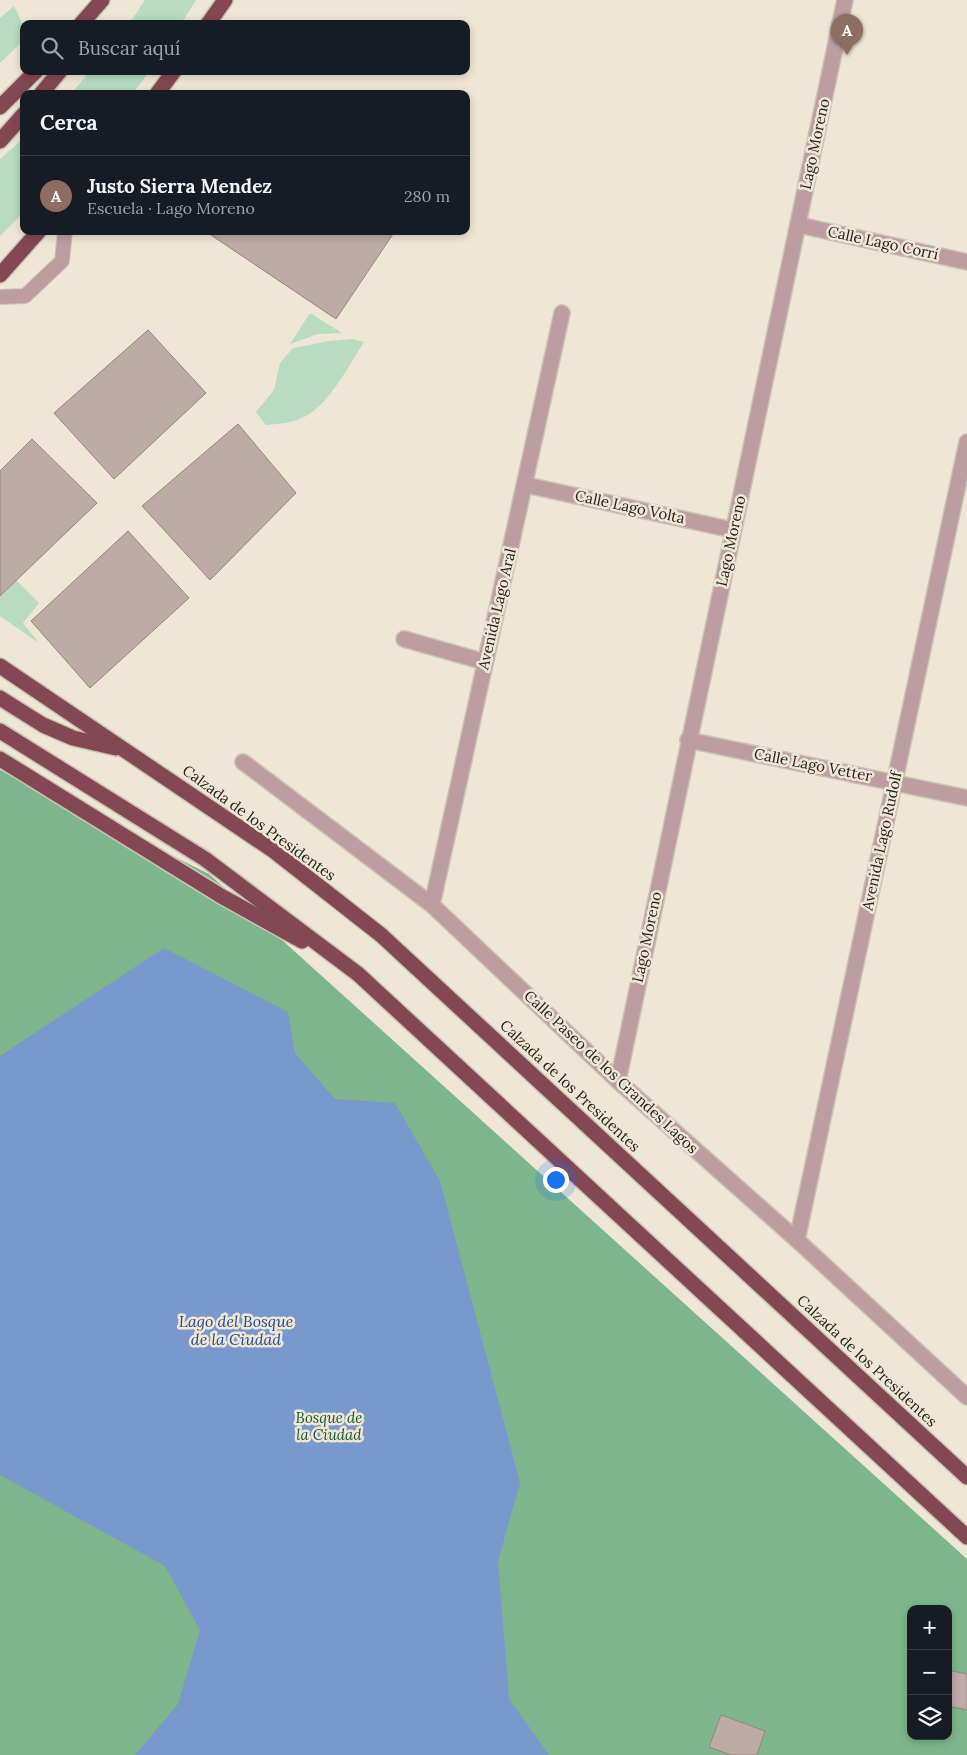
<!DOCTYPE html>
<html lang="es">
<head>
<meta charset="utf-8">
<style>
	body { margin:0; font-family:Lora,serif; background:#242831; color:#f1f3f6 }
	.controls { position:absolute; right:15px; bottom:15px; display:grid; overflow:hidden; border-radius:10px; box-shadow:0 2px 8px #0003 }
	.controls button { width:45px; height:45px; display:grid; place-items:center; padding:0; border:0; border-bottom:1px solid #363941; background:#171b24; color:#f1f3f6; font:25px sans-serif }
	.you { position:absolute; left:555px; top:1179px; width:18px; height:18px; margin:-12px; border:4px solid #fff; border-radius:50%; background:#1a73e8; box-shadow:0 0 0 8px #1a73e833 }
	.badge { display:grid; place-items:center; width:32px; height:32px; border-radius:50%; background:#ea580c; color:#fff; font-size:16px; font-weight:700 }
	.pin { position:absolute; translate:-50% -41px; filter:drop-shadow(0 1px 2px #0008) }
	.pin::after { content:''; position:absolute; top:26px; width:18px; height:15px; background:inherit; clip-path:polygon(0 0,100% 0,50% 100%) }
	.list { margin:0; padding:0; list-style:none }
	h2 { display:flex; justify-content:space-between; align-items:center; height:65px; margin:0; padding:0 20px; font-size:21px }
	h2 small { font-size:16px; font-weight:400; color:#9ea1a6 }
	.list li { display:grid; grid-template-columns:32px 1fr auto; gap:15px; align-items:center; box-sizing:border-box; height:80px; padding:0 20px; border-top:1px solid #363941 }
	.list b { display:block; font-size:19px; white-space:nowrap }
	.list p { margin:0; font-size:16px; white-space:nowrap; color:#9ea1a6 }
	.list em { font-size:16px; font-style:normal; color:#9ea1a6 }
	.icon { flex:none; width:28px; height:28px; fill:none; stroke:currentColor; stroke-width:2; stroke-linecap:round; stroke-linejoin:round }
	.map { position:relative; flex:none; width:967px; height:1755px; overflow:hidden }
	.search { position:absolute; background:#171b24; box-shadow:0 2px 8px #0003; left:20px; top:20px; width:450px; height:55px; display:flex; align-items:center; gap:12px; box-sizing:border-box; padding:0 18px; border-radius:10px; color:#9ea1a6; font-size:19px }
	.panel { position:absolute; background:#171b24; box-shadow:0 2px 8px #0003; left:20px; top:90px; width:450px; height:145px; border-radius:10px }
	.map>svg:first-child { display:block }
	.green { fill:#b8dbc1 }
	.forest { fill:#7db68c; fill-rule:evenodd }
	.water { fill:#7998cb }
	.building { fill:#beaaa7; stroke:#968380 }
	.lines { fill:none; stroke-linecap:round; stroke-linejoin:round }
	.lane-casing { stroke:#cbc4b5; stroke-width:16 }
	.street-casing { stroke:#cbc4b5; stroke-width:18 }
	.highway-casing { stroke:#cbc4b5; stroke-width:18 }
	.lane { stroke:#bc9da2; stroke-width:14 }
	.street { stroke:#bc9da2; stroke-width:15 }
	.highway { stroke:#834755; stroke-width:15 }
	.labels { text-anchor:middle; stroke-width:5; stroke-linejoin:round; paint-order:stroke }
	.street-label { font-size:15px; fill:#27241d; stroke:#efe7d6 }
	.park-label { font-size:15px; font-style:italic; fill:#1b5a33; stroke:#efe7d6 }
	.water-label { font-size:16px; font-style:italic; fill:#264c8c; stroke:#efe7d6 }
</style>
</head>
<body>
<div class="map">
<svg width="967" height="1755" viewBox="0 0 967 1755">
	<rect width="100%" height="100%" fill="#efe7d6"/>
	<g class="green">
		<polygon points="145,0 196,0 181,24 129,24"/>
		<polygon points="14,6 24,27 24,40 0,63 0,18"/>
		<polygon points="90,71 150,71 132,94 71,94"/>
		<polygon points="24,138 24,212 0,236 0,159"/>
		<polygon points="310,313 342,333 318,334 290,344"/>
		<path d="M353,339L364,342C349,365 329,405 304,417C292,423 279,424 266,425L256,412L274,390L280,363L293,348L329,341Z"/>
		<polygon points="16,580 39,603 23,623 39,643 0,616 0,596"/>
	</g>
	<path class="forest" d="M0,770L209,874L967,1559V1755H0ZM911,1609H948V1736H911Z"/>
	<polygon class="water" points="164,948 288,1012 295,1053 335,1099 395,1103 440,1181 520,1483 498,1561 509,1699 549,1755 135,1755 178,1704 200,1630 165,1566 0,1475 0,1056"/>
	<g class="building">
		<polygon points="205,231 395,231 336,319"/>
		<polygon points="148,330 206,393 114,479 54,413"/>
		<polygon points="238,424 296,493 210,580 142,506"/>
		<polygon points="32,439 97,503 0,596 0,471"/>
		<polygon points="128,531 189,598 90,688 31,621"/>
		<polygon points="948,1670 967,1674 967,1710 948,1706"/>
		<polygon points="721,1715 765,1731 757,1755 731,1755 709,1747"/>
	</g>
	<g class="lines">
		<g class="lane-casing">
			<polyline id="lane" points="0,297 25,296 62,261 65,231"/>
		</g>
		<g class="street-casing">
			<g id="street">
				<polyline points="799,225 967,262"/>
				<polyline points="526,485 733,530"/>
				<polyline points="404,639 485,662"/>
				<polyline points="688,740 967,798"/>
				<polyline points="243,762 432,905 618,1081 797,1240 967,1397"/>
				<polyline points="432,905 562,313"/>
				<polyline points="618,1081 845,0"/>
				<polyline points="797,1240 967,442"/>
			</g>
		</g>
		<g class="highway-casing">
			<g id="highway">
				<polyline points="81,24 102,0"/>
				<polyline points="208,24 225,0"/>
				<polyline points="41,94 60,71"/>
				<polyline points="157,94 174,71"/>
				<polyline points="0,107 36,71"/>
				<polyline points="0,141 24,114"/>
				<polyline points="0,275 39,231"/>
				<polyline points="0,666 274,851 381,935 967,1477"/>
				<polyline points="0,698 43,725 73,738 116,748"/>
				<polyline points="0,731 205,859 358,974 967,1537"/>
				<polyline points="0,759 221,896 302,941"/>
			</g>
		</g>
		<use href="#lane" class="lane"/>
		<use href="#street" class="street"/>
		<use href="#highway" class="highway"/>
	</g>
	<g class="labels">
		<g class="street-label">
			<text transform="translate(815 144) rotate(-78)" y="5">Lago Moreno</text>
			<text transform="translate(883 243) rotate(12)" y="5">Calle Lago Corrí</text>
			<text transform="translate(630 507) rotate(12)" y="5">Calle Lago Volta</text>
			<text transform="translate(731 541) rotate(-78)" y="5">Lago Moreno</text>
			<text transform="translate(497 609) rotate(-77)" y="5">Avenida Lago Aral</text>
			<text transform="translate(813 765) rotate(11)" y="5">Calle Lago Vetter</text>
			<text transform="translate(259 823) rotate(36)" y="5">Calzada de los Presidentes</text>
			<text transform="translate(882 841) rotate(-78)" y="5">Avenida Lago Rudolf</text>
			<text transform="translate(647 937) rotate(-78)" y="5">Lago Moreno</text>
			<text transform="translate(611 1072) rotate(43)" y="5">Calle Paseo de los Grandes Lagos</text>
			<text transform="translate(570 1086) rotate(43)" y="5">Calzada de los Presidentes</text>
			<text transform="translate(867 1361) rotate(43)" y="5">Calzada de los Presidentes</text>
		</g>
		<g class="park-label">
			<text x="329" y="1423">Bosque de<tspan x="329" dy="17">la Ciudad</tspan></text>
		</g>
		<g class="water-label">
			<text x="236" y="1327">Lago del Bosque<tspan x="236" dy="18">de la Ciudad</tspan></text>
		</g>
	</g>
</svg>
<div class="controls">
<button>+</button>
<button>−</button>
<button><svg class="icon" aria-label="layers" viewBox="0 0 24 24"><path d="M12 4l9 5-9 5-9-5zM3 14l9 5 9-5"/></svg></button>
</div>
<div class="you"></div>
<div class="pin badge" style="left:847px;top:55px;background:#8d6e63">A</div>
<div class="search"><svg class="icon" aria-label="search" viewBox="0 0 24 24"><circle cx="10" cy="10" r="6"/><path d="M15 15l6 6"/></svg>Buscar aquí</div>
<section class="panel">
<h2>Cerca<small></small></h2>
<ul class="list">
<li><span class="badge" style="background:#8d6e63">A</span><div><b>Justo Sierra Mendez</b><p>Escuela · Lago Moreno</p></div><em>280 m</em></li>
</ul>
</section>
</div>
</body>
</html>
